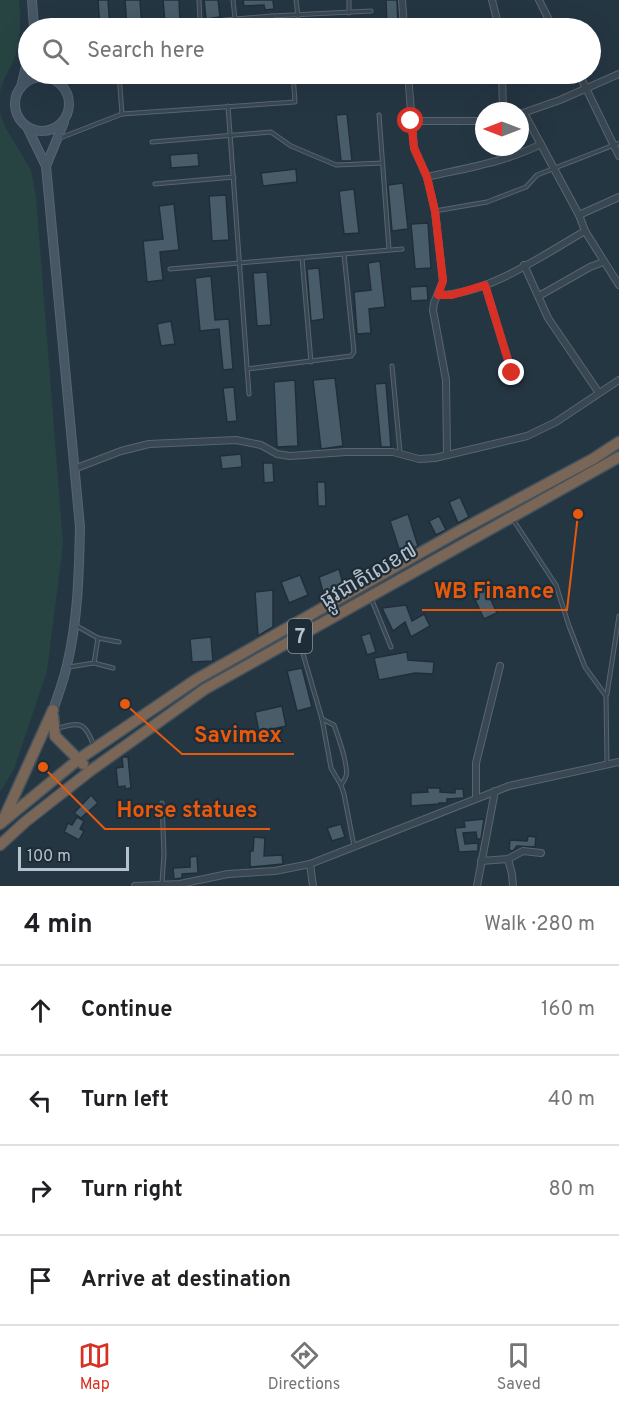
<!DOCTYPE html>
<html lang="en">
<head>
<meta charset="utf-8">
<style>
	body { margin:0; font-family:Overpass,"Noto Sans Khmer",sans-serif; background:#f2f2f2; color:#202124 }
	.compass { position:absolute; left:475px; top:102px; width:54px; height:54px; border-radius:50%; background:#fff; box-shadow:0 6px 24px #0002; rotate:270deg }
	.scale { position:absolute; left:18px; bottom:15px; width:111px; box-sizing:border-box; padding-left:6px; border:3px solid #b6c2cc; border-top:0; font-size:16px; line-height:21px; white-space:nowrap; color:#b6c2cc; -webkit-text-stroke:4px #1e2c38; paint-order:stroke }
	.stop { position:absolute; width:18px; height:18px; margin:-14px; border:4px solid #d93025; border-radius:50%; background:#fff }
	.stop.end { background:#d93025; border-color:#fff; box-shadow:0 2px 6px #0008 }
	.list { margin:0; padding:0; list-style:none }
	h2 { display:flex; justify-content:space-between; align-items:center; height:78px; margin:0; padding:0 24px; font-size:26px }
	h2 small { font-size:20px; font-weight:400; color:#757577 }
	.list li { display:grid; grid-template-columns:39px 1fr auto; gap:18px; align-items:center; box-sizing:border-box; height:90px; padding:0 24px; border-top:2px solid #e0e0e0 }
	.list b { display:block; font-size:22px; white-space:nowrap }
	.list em { font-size:20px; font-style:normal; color:#757577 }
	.icon { flex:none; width:33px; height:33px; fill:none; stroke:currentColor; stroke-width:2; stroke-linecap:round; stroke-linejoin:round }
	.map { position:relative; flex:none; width:619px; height:886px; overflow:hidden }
	.search { position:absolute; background:#fff; box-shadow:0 6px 24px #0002; left:18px; right:18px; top:18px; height:66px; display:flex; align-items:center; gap:15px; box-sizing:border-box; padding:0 21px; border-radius:33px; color:#757577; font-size:22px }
	.sheet { height:438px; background:#fff }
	nav { display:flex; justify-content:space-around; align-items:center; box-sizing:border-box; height:84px; border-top:2px solid #e0e0e0; background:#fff; font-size:16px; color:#757577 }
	nav a { display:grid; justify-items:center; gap:3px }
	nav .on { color:#d93025 }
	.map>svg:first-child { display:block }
	.green { fill:#274443 }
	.building { fill:#495c69; stroke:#202e3a; stroke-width:1.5 }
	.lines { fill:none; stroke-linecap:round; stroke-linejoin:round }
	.lane-casing { stroke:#576570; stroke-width:5 }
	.street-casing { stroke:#576570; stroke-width:8 }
	.secondary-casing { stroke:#576570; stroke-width:10 }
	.highway-casing { stroke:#44525d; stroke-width:13 }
	.lane { stroke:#394752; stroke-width:3 }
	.street { stroke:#394752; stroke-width:6 }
	.secondary { stroke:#475766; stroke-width:8 }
	.highway { stroke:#796656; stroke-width:10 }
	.route { stroke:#d93025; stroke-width:8 }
	.labels { text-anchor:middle; stroke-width:4.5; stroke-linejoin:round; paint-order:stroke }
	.shield { fill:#1e2c38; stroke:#8895a0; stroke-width:1.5 }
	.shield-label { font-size:20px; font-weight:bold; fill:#b6c2cc }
	.street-label { font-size:21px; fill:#b6c2cc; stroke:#1e2c38 }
	.leader { fill:none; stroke:#e8590c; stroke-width:2 }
	.callout-dot { fill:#e8590c; stroke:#1e2c38; stroke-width:2 }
	.callout-label { font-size:22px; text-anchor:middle; font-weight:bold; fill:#e8590c; stroke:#1e2c38; stroke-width:4.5; stroke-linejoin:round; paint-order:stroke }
</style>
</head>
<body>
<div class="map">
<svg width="619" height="886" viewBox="0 0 619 886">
	<rect width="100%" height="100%" fill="#253643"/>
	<g class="green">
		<path d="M0,0H19C21,18 21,39 15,57C10,70 3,78 0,92Z"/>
		<polygon points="0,113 5,127 31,170 36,197 63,544 47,671 14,769 0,792"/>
	</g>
	<g class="building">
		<polygon points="98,0 108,0 110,28 100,28"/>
		<polygon points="125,0 140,0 142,28 127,28"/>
		<polygon points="163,0 179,0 180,22 165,23"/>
		<polygon points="204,0 218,0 220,17 206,19"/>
		<polygon points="243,0 273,0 274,9 265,10 264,5 244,6"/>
		<polygon points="386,0 397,0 398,26 387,26"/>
		<polygon points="347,114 352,161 341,161 336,115"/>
		<polygon points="198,153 199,166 171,168 170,155"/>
		<polygon points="296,169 297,182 263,186 261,173"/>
		<polygon points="403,183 408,229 392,231 388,185"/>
		<polygon points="354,189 359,233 344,234 339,191"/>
		<polygon points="226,195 229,240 212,241 209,196"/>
		<polygon points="174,204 179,250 160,252 163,280 147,282 143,241 163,239 159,206"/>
		<polygon points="428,223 431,268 415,269 411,224"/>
		<polygon points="380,261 385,307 369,309 371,333 357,334 354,292 371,290 368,263"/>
		<polygon points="319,268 324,319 311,321 307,269"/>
		<polygon points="267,272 271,325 257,326 253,273"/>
		<polygon points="211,276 215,320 229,319 233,369 223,370 219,329 200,331 195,278"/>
		<polygon points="427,286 428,300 411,301 410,287"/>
		<polygon points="171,321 175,344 161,346 157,324"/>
		<polygon points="335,378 343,446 321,449 313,380"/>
		<polygon points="295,380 298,446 277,447 274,382"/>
		<polygon points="386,383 391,447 381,447 375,384"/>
		<polygon points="234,387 237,421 227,422 223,388"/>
		<polygon points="241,454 242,467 222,469 220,456"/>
		<polygon points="263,463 273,463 274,482 264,483"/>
		<polygon points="317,482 325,482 326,506 318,506"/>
		<polygon points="460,497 469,517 458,523 449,502"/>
		<polygon points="408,514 418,546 401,555 390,521"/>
		<polygon points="439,516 446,530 436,535 429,521"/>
		<polygon points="339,569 344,587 324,596 319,577"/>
		<polygon points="300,575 308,595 289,603 281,582"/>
		<polygon points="484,585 497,613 484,619 471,591"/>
		<polygon points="273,590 273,627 258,636 255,592"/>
		<polygon points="406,605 412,621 424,614 430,626 411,637 405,622 393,631 382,608"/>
		<polygon points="370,633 376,652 367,655 361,636"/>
		<polygon points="211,637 213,661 192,662 190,639"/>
		<polygon points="407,652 408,660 434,662 433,674 415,673 379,680 374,658"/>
		<polygon points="302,668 312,707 297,711 287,671"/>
		<polygon points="282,706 286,726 259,732 255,712"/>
		<polygon points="122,757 128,757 131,788 125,789 125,786 118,787 116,768 123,767"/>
		<polygon points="427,788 440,788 440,792 455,793 455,789 463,789 464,798 447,799 447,803 439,803 439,804 411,806 411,793 428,792"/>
		<polygon points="91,795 98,803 81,818 74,813"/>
		<polygon points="77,817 84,821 80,829 84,831 79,840 64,832 68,823 72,825"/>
		<polygon points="484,819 481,839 477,839 476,832 463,833 465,844 478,843 478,851 459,852 455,828 465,827 464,821"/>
		<polygon points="341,824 345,837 332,841 327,828"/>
		<polygon points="528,836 536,837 535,847 517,846 513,851 509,850 510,840 527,841"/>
		<polygon points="254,837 265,838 264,856 282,855 283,864 250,867 250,851 253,851"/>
		<polygon points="197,856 198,873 182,874 182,878 174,879 173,868 190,867 190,857"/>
	</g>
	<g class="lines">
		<g class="lane-casing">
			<g id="lane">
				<polyline points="199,0 200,23"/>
				<polyline points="233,0 235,19"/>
				<polyline points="296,0 298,16"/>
				<polyline points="349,0 349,13"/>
				<polyline points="272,16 371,11"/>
				<polyline points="157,28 235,19 272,16 272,28"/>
				<polyline points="119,74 122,114"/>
				<polyline points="228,106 249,394"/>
				<polyline points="379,115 389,250"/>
				<polyline points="60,138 122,114 295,102 293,74"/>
				<polyline points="152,142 271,132 291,146 336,165 383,163"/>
				<polyline points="155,184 234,177"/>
				<polyline points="435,211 487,202 526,187 537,175 619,143"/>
				<polyline points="302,258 311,362"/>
				<polyline points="170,269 402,249"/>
				<polyline points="392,366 400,452"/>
				<polyline points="247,369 351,356 354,352 344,254"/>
				<polyline points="512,518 556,585 569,626 585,667 606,696 607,764"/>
				<polyline points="371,598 391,647"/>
				<polyline points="98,638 119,642"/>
				<polyline points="299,640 322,719 331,768 341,785 344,794 354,846"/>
				<polyline points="94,663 113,668"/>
				<polyline points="69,667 94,663 98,638 75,625"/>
				<polyline points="607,694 619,616"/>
				<path d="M322,719L334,725C338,736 349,766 346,776C345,780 343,782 341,785"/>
				<path d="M56,729C80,721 86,722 94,747"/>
				<polyline points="162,803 164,854 162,883"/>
			</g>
		</g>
		<g class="street-casing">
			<g id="street">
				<polyline points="402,0 404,28"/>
				<polyline points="492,0 499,28"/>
				<polyline points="539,0 553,28"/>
				<polyline points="408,74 414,148 427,177 435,211 443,281 434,303 433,310 446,380 447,454"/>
				<polyline points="502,74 503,111"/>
				<polyline points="579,74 619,156"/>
				<polyline points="524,113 579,215"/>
				<polyline points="520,114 560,100 619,74"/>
				<polyline points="411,121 484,121"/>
				<path d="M427,177C466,168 506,162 541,144"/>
				<polyline points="585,231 619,285"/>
				<polyline points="524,265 548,318 599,393"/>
				<polyline points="485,285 512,373"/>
				<path d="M438,295C487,295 543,255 585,231L579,215L619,197"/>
				<polyline points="539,296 590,267 603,262"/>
				<polyline points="74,469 121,451 149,444 236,440 261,445 277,454 290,456 346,452 393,452 419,459 435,458 527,436 556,422 619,380"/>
				<polyline points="476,798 476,763 500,666"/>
				<polyline points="508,859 512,874 513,886"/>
				<polyline points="481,861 508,859 523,851 541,853"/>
				<polyline points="310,864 313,886"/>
				<polyline points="135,886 180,884 228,874 275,871 310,864 509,786 619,762"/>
				<polyline points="477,886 495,791"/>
			</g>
		</g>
		<g class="secondary-casing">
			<g id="secondary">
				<polyline points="32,0 34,28"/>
				<circle cx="42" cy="104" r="27"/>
				<polyline points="21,87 28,58"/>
				<path d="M27,127L46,166L80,527C79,573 78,620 67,665C64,680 58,695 53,710"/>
				<polyline points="46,166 64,122"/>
			</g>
		</g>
		<g class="highway-casing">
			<g id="highway">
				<polyline points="53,716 55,736 83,764"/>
				<polyline points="5,816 53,710"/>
				<polyline points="0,824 79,759 197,679 459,531 593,459 619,442"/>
				<polyline points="0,845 25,822 90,771 205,689 619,457"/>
			</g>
		</g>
		<use href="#lane" class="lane"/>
		<use href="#street" class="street"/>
		<use href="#secondary" class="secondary"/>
		<use href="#highway" class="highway"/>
	</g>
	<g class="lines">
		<polyline class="route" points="411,121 414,148 427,177 435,211 443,281 438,295 452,295 485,285 512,373"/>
	</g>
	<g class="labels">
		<rect class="shield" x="288" y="619" width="24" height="34" rx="4.5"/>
		<g class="shield-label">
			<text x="300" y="643">7</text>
		</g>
		<g class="street-label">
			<text transform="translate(368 575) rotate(-30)" y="7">ផ្លូវជាតិលេខ៧</text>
		</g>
	</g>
	<path class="leader" d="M578 514L567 610H422M125 704L182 754H294M43 767L105 829H270"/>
	<g class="callout-dot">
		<circle cx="578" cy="514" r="6"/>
		<circle cx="125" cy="704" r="6"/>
		<circle cx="43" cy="767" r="6"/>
	</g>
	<g class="callout-label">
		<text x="494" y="598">WB Finance</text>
		<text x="238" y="742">Savimex</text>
		<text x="187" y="817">Horse statues</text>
	</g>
</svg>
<svg class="compass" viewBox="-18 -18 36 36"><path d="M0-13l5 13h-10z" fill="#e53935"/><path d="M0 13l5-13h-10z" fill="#757577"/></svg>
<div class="scale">100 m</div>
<div class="stop" style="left:411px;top:121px"></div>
<div class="stop end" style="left:512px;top:373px"></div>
<div class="search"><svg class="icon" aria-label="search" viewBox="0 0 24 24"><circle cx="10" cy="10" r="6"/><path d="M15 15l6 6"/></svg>Search here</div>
</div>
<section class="sheet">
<h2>4 min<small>Walk · 280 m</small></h2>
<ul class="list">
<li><svg class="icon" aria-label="ahead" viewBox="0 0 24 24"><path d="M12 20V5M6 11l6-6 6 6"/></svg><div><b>Continue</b></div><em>160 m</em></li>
<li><svg class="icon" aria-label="left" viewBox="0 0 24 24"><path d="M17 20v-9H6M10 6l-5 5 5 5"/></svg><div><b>Turn left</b></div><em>40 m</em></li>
<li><svg class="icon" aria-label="right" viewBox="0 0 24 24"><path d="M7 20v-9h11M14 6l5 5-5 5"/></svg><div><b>Turn right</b></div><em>80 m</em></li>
<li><svg class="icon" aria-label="arrive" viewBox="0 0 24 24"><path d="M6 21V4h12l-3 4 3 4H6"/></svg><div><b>Arrive at destination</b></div></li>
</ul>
</section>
<nav>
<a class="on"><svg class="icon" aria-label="map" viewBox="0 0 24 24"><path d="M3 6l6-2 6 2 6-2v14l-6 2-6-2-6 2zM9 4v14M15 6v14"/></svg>Map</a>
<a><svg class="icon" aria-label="directions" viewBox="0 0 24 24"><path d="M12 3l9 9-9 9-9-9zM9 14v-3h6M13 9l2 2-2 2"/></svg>Directions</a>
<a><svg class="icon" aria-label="saved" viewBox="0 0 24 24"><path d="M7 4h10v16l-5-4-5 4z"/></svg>Saved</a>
</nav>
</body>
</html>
